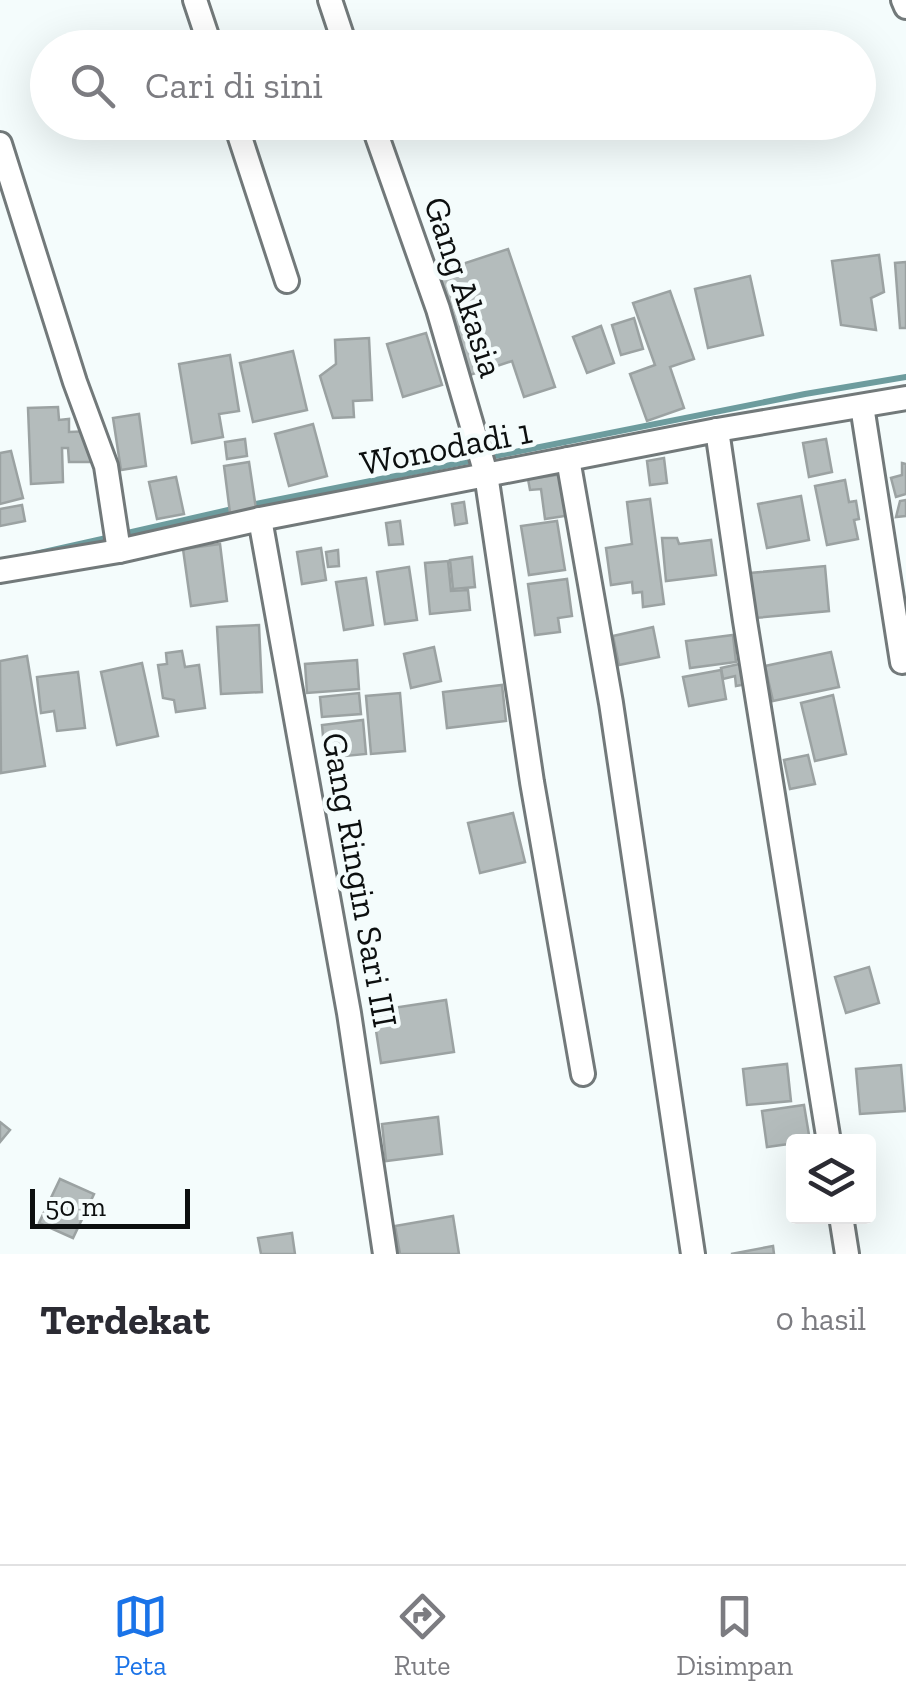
<!DOCTYPE html>
<html lang="id">
<head>
<meta charset="utf-8">
<style>
	body { margin:0; font-family:"Zilla Slab",serif; background:#f2f2f3; color:#2b2b33 }
	.controls { position:absolute; right:30px; bottom:30px; display:grid; overflow:hidden; border-radius:10px; box-shadow:0 10px 40px #0002 }
	.controls button { width:90px; height:90px; display:grid; place-items:center; padding:0; border:0; border-bottom:2px solid #e1e1e2; background:#fff; color:#2b2b33; font:50px sans-serif }
	.scale { position:absolute; left:30px; bottom:25px; width:160px; box-sizing:border-box; padding-left:10px; border:5px solid #0c0f0f; border-top:0; font-size:28px; line-height:35px; white-space:nowrap; color:#0c0f0f; -webkit-text-stroke:8px #f4fcfc; paint-order:stroke }
	.list { margin:0; padding:0; list-style:none }
	h2 { display:flex; justify-content:space-between; align-items:center; height:130px; margin:0; padding:0 40px; font-size:42px }
	h2 small { font-size:32px; font-weight:400; color:#7c7c81 }
	.icon { flex:none; width:55px; height:55px; fill:none; stroke:currentColor; stroke-width:2; stroke-linecap:round; stroke-linejoin:round }
	.map { position:relative; flex:none; width:906px; height:1254px; overflow:hidden }
	.search { position:absolute; background:#fff; box-shadow:0 10px 40px #0002; left:30px; right:30px; top:30px; height:110px; display:flex; align-items:center; gap:25px; box-sizing:border-box; padding:0 35px; border-radius:55px; color:#7c7c81; font-size:38px }
	.sheet { height:310px; background:#fff }
	nav { display:flex; justify-content:space-around; align-items:center; box-sizing:border-box; height:140px; border-top:2px solid #e1e1e2; background:#fff; font-size:28px; color:#7c7c81 }
	nav a { display:grid; justify-items:center; gap:5px }
	nav .on { color:#1a73e8 }
	.map>svg:first-child { display:block }
	.lines { fill:none; stroke-linecap:round; stroke-linejoin:round }
	.stream { stroke:#6d9c9e; stroke-width:6 }
	.building { fill:#b4bcbc; stroke:#9ba2a2; stroke-width:2.5 }
	.minor-casing { stroke:#72797a; stroke-width:28 }
	.minor { stroke:#fff; stroke-width:22 }
	.labels { text-anchor:middle; stroke-width:9; stroke-linejoin:round; paint-order:stroke }
	.street-label { font-size:35px; fill:#0c0f0f; stroke:#f4fcfc }
</style>
</head>
<body>
<div class="map">
<svg width="906" height="1254" viewBox="0 0 906 1254">
	<rect width="100%" height="100%" fill="#f4fcfc"/>
	<g class="lines">
		<g class="stream">
			<polyline points="250,505 805,394 906,377"/>
			<polyline points="123,534 237,508"/>
			<polyline points="35,554 111,537"/>
		</g>
	</g>
	<g class="building">
		<polygon points="508,249 555,387 524,397 512,361 470,375 435,273"/>
		<polygon points="879,255 884,292 871,298 876,330 841,325 832,261"/>
		<polygon points="906,262 906,328 900,328 895,263"/>
		<polygon points="750,276 763,335 708,348 695,289"/>
		<polygon points="670,291 694,359 670,367 684,408 647,421 630,374 655,365 633,303"/>
		<polygon points="634,318 643,349 621,355 612,325"/>
		<polygon points="601,326 614,363 587,373 573,337"/>
		<polygon points="426,333 442,385 403,397 387,344"/>
		<polygon points="369,338 372,400 353,401 354,417 333,418 320,376 336,364 335,340"/>
		<polygon points="293,351 307,410 253,422 240,363"/>
		<polygon points="230,355 239,411 219,414 223,437 192,443 179,364"/>
		<polygon points="58,407 59,420 69,419 69,432 90,431 91,462 69,462 68,448 62,448 63,482 31,484 28,408"/>
		<polygon points="139,414 146,466 121,470 113,418"/>
		<polygon points="313,424 327,476 289,486 275,434"/>
		<polygon points="245,439 247,456 227,459 225,442"/>
		<polygon points="826,439 832,472 809,477 803,443"/>
		<polygon points="11,451 23,498 0,504 0,453"/>
		<polygon points="664,458 667,483 650,485 647,461"/>
		<polygon points="249,462 256,509 230,513 224,466"/>
		<polygon points="902,463 906,464 906,494 896,497 891,478 902,475"/>
		<polygon points="564,474 571,515 545,519 541,489 530,490 528,479"/>
		<polygon points="176,477 184,514 157,519 149,482"/>
		<polygon points="845,480 849,502 856,501 859,519 854,520 858,539 827,545 815,486"/>
		<polygon points="801,496 809,540 767,548 758,504"/>
		<polygon points="650,499 664,604 643,607 642,592 633,593 632,582 611,585 606,548 632,544 627,502"/>
		<polygon points="906,500 906,516 896,517 900,501"/>
		<polygon points="464,502 467,523 455,525 452,504"/>
		<polygon points="22,505 25,521 0,526 0,509"/>
		<polygon points="400,521 403,544 389,545 386,523"/>
		<polygon points="557,521 565,570 529,575 521,526"/>
		<polygon points="662,538 677,538 679,544 711,540 716,575 666,581"/>
		<polygon points="220,544 227,601 191,606 183,549"/>
		<polygon points="321,548 326,580 302,584 297,552"/>
		<polygon points="338,550 339,566 328,567 326,552"/>
		<polygon points="472,557 475,587 453,589 450,560"/>
		<polygon points="448,561 451,591 468,590 470,610 430,614 425,563"/>
		<polygon points="825,566 829,611 755,618 750,573"/>
		<polygon points="409,567 417,620 385,624 377,572"/>
		<polygon points="366,578 373,625 344,630 336,582"/>
		<polygon points="567,579 572,616 558,618 560,632 535,635 528,584"/>
		<polygon points="259,625 262,692 221,694 217,627"/>
		<polygon points="653,627 659,657 619,665 613,636"/>
		<polygon points="733,635 736,662 690,668 686,641"/>
		<polygon points="434,647 441,681 411,688 404,654"/>
		<polygon points="182,651 185,667 199,665 205,708 176,712 174,700 163,698 158,665 167,664 166,653"/>
		<polygon points="831,652 839,687 773,701 765,666"/>
		<polygon points="27,656 45,766 1,773 0,661"/>
		<polygon points="357,660 359,689 307,693 305,664"/>
		<polygon points="748,662 752,683 736,686 735,676 723,679 721,668"/>
		<polygon points="142,663 158,736 117,745 101,672"/>
		<polygon points="721,670 726,699 689,706 683,677"/>
		<polygon points="78,672 85,728 57,731 54,711 41,713 37,677"/>
		<polygon points="502,685 506,721 447,728 443,692"/>
		<polygon points="359,693 361,714 322,717 320,697"/>
		<polygon points="400,693 405,751 371,754 366,696"/>
		<polygon points="833,695 846,754 815,761 801,703"/>
		<polygon points="363,720 366,754 325,758 322,725"/>
		<polygon points="808,755 815,784 790,789 784,760"/>
		<polygon points="513,813 525,862 480,873 468,823"/>
		<polygon points="869,967 879,1003 846,1013 835,977"/>
		<polygon points="446,1000 454,1052 381,1063 373,1011"/>
		<polygon points="787,1064 791,1101 747,1105 743,1069"/>
		<polygon points="901,1065 905,1111 860,1114 856,1069"/>
		<polygon points="804,1105 810,1141 767,1147 762,1111"/>
		<polygon points="438,1117 442,1154 386,1161 382,1124"/>
		<polygon points="0,1122 10,1130 0,1142"/>
		<polygon points="60,1179 94,1194 73,1238 39,1223"/>
		<polygon points="453,1216 459,1254 400,1254 395,1226"/>
		<polygon points="292,1233 295,1254 261,1254 258,1238"/>
		<polygon points="773,1246 774,1254 731,1254"/>
	</g>
	<g class="lines">
		<g class="minor-casing">
			<g id="minor">
				<polyline points="195,0 211,48"/>
				<polyline points="330,0 346,48"/>
				<polyline points="903,0 906,7"/>
				<polyline points="235,122 287,281"/>
				<polyline points="372,122 438,309 486,474 532,782 583,1074"/>
				<polyline points="0,144 75,382 106,466 119,551"/>
				<polyline points="862,406 902,662"/>
				<polyline points="717,430 745,621 829,1142"/>
				<polyline points="568,459 611,703 693,1254"/>
				<polyline points="260,519 349,1013 385,1254"/>
				<polyline points="0,571 119,551 260,519 717,430 906,398"/>
				<polyline points="841,1216 847,1254"/>
			</g>
		</g>
		<use href="#minor" class="minor"/>
	</g>
	<g class="labels">
		<g class="street-label">
			<text transform="translate(464 287) rotate(72)" y="12">Gang Akasia</text>
			<text transform="translate(446 447) rotate(-11)" y="12">Wonodadi 1</text>
			<text transform="translate(360 880) rotate(80)" y="12">Gang Ringin Sari III</text>
		</g>
	</g>
</svg>
<div class="controls">
<button><svg class="icon" aria-label="layers" viewBox="0 0 24 24"><path d="M12 4l9 5-9 5-9-5zM3 14l9 5 9-5"/></svg></button>
</div>
<div class="scale">50 m</div>
<div class="search"><svg class="icon" aria-label="search" viewBox="0 0 24 24"><circle cx="10" cy="10" r="6"/><path d="M15 15l6 6"/></svg>Cari di sini</div>
</div>
<section class="sheet">
<h2>Terdekat<small>0 hasil</small></h2>
<ul class="list">
</ul>
</section>
<nav>
<a class="on"><svg class="icon" aria-label="map" viewBox="0 0 24 24"><path d="M3 6l6-2 6 2 6-2v14l-6 2-6-2-6 2zM9 4v14M15 6v14"/></svg>Peta</a>
<a><svg class="icon" aria-label="directions" viewBox="0 0 24 24"><path d="M12 3l9 9-9 9-9-9zM9 14v-3h6M13 9l2 2-2 2"/></svg>Rute</a>
<a><svg class="icon" aria-label="saved" viewBox="0 0 24 24"><path d="M7 4h10v16l-5-4-5 4z"/></svg>Disimpan</a>
</nav>
</body>
</html>
